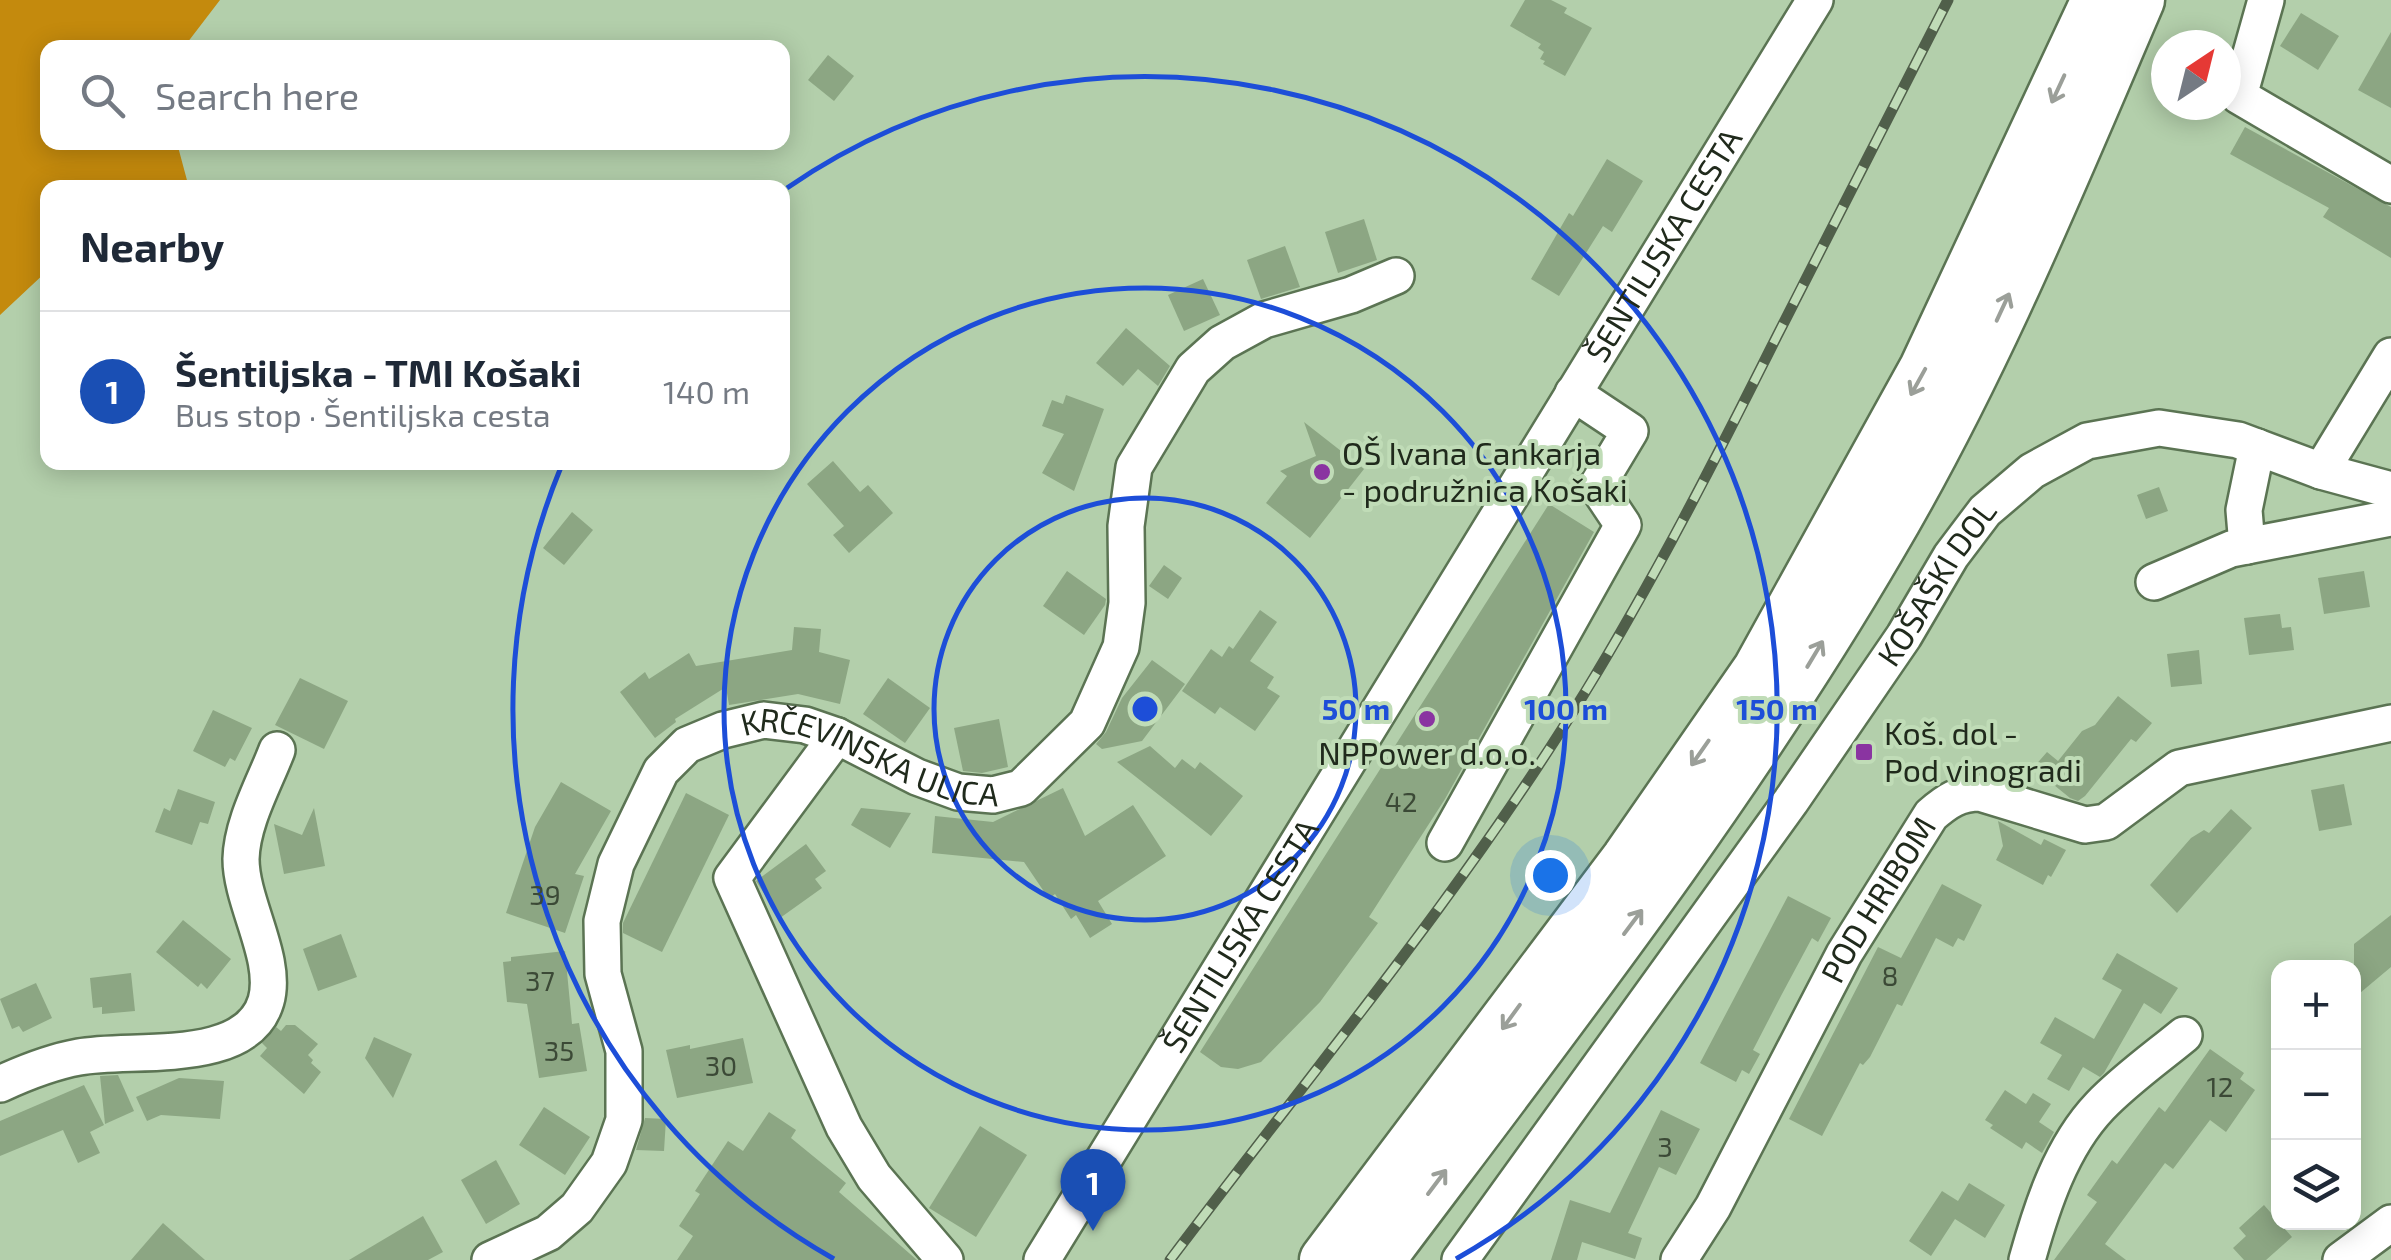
<!DOCTYPE html>
<html lang="en">
<head>
<meta charset="utf-8">
<style>
	body { margin:0; font-family:"Exo 2",sans-serif; background:#f6f6f7; color:#1f2937 }
	.controls { position:absolute; right:30px; bottom:30px; display:grid; overflow:hidden; border-radius:20px; box-shadow:0 5px 25px #0003 }
	.controls button { width:90px; height:90px; display:grid; place-items:center; padding:0; border:0; border-bottom:2px solid #e0e1e3; background:#fff; color:#1f2937; font:50px sans-serif }
	.compass { position:absolute; left:2151px; top:30px; width:90px; height:90px; border-radius:50%; background:#fff; box-shadow:0 5px 25px #0003; rotate:35deg }
	.you { position:absolute; left:1550px; top:875px; width:35px; height:35px; margin:-25px; border:8px solid #fff; border-radius:50%; background:#1a73e8; box-shadow:0 0 0 15px #1a73e833 }
	.badge { display:grid; place-items:center; width:65px; height:65px; border-radius:50%; background:#8a34a1; color:#fff; font-size:32px; font-weight:700 }
	.pin { position:absolute; translate:-50% -82px; filter:drop-shadow(0 2px 5px #0008) }
	.pin::after { content:''; position:absolute; top:52px; width:35px; height:30px; background:inherit; clip-path:polygon(0 0,100% 0,50% 100%) }
	.list { margin:0; padding:0; list-style:none }
	h2 { display:flex; justify-content:space-between; align-items:center; height:130px; margin:0; padding:0 40px; font-size:42px }
	h2 small { font-size:32px; font-weight:400; color:#747a83 }
	.list li { display:grid; grid-template-columns:65px 1fr auto; gap:30px; align-items:center; box-sizing:border-box; height:160px; padding:0 40px; border-top:2px solid #e0e1e3 }
	.list b { display:block; font-size:38px; white-space:nowrap }
	.list p { margin:0; font-size:32px; white-space:nowrap; color:#747a83 }
	.list em { font-size:32px; font-style:normal; color:#747a83 }
	.icon { flex:none; width:55px; height:55px; fill:none; stroke:currentColor; stroke-width:2; stroke-linecap:round; stroke-linejoin:round }
	.map { position:relative; flex:none; width:2391px; height:1260px; overflow:hidden }
	.search { position:absolute; background:#fff; box-shadow:0 5px 25px #0003; left:40px; top:40px; width:750px; height:110px; display:flex; align-items:center; gap:25px; box-sizing:border-box; padding:0 35px; border-radius:20px; color:#747a83; font-size:38px }
	.panel { position:absolute; background:#fff; box-shadow:0 5px 25px #0003; left:40px; top:180px; width:750px; height:290px; border-radius:20px }
	.map>svg:first-child { display:block }
	.forest { fill:#c48a0d }
	.building { fill:#8ca683 }
	.lines { fill:none; stroke-linecap:round; stroke-linejoin:round }
	.minor-casing { stroke:#5b7453; stroke-width:40 }
	.highway-casing { stroke:#5b7453; stroke-width:55 }
	.minor { stroke:#fff; stroke-width:35 }
	.highway { stroke:#fff; stroke-width:50 }
	.rail-casing { stroke:#505f4a; stroke-width:11 }
	.rail { stroke:#c0dcb7; stroke-width:8; stroke-dasharray:22; stroke-linecap:butt }
	.oneway { stroke:#9b9f99 }
	.ring { fill:none; stroke:#1d4ed8; stroke-width:5 }
	.poi-dot { fill:#8a34a1; stroke:#c0dcb7; stroke-width:4 }
	.labels { text-anchor:middle; stroke-width:8; stroke-linejoin:round; paint-order:stroke }
	.number-label { font-size:28px; fill:#3b4936 }
	.street-label { font-size:32px; fill:#202a1c; stroke:#c0dcb7 }
	.poi-label { font-size:32px; fill:#202a1c; stroke:#c0dcb7; text-anchor:start }
	.centre { fill:#1d4ed8; stroke:#c0dcb7; stroke-width:5 }
	.ring-label { font-size:30px; text-anchor:middle; font-weight:bold; fill:#1d4ed8; stroke:#c0dcb7; stroke-width:8; stroke-linejoin:round; paint-order:stroke }
</style>
</head>
<body>
<div class="map">
<svg width="2391" height="1260" viewBox="0 0 2391 1260">
	<rect width="100%" height="100%" fill="#b3cfab"/>
	<polygon class="forest" points="0,0 220,0 184,47 48,48 48,142 177,143 188,184 181,188 48,188 47,271 0,315"/>
	<g class="building">
		<polygon points="1525,0 1551,0 1567,8 1564,13 1592,28 1565,76 1543,64 1545,61 1540,59 1544,52 1538,48 1541,44 1510,26"/>
		<polygon points="2301,13 2339,36 2318,70 2280,46"/>
		<polygon points="2391,32 2391,108 2358,90"/>
		<polygon points="828,55 854,76 834,101 808,80"/>
		<polygon points="2245,127 2391,207 2391,258 2323,217 2329,208 2230,154"/>
		<polygon points="1607,159 1643,181 1612,232 1603,226 1559,296 1531,279 1569,213 1573,216"/>
		<polygon points="1364,219 1377,260 1338,273 1325,232"/>
		<polygon points="1285,246 1300,287 1261,299 1247,260"/>
		<polygon points="1203,279 1220,315 1184,331 1168,295"/>
		<polygon points="1126,328 1170,366 1158,386 1138,369 1123,386 1096,363"/>
		<polygon points="1066,395 1104,409 1074,491 1042,473 1064,434 1042,426 1052,400 1063,404"/>
		<polygon points="1304,422 1364,469 1310,538 1266,503 1287,476 1280,471 1316,456"/>
		<polygon points="833,461 860,492 868,485 893,513 849,553 833,535 844,526 807,484"/>
		<polygon points="2159,487 2168,511 2146,519 2137,495"/>
		<polygon points="1549,504 1594,532 1445,799 1369,917 1378,923 1320,1002 1261,1062 1238,1069 1221,1067 1200,1052"/>
		<polygon points="572,512 593,530 564,565 543,548"/>
		<polygon points="1164,565 1182,578 1168,599 1149,586"/>
		<polygon points="1067,571 1106,599 1105,605 1084,635 1043,606"/>
		<polygon points="2364,571 2370,607 2324,614 2318,578"/>
		<polygon points="1260,610 1277,622 1250,661 1274,677 1267,688 1280,696 1255,731 1220,707 1215,714 1182,691 1211,649 1222,657 1229,646 1233,649"/>
		<polygon points="2280,614 2282,628 2291,627 2294,650 2249,655 2244,618"/>
		<polygon points="794,627 821,629 819,652 850,660 840,704 798,694 729,705 726,687 675,719 676,722 655,738 620,692 645,672 649,679 689,653 696,666 792,650"/>
		<polygon points="2199,650 2202,684 2171,687 2167,654"/>
		<polygon points="1152,660 1185,684 1142,741 1102,749 1096,744 1106,732 1122,698"/>
		<polygon points="300,678 348,701 324,749 275,725"/>
		<polygon points="888,678 930,708 905,743 863,714"/>
		<polygon points="2118,696 2152,723 2136,742 2131,739 2085,796 2078,801 2070,798 2033,768 2047,752 2058,761 2082,731 2095,725"/>
		<polygon points="213,710 252,728 235,761 230,758 225,767 193,751"/>
		<polygon points="999,719 1008,767 982,773 963,771 954,728"/>
		<polygon points="1150,746 1175,768 1182,759 1195,769 1200,762 1243,796 1211,836 1117,762"/>
		<polygon points="561,782 611,811 575,874 584,876 565,933 506,913 535,827"/>
		<polygon points="2344,784 2352,825 2319,831 2311,790"/>
		<polygon points="1063,788 1085,836 1133,805 1166,856 1098,901 1112,924 1090,938 1076,915 1071,919 1055,894 1049,899 1024,862 932,853 935,816 993,822"/>
		<polygon points="178,789 215,802 208,824 200,822 192,845 155,832 164,808 170,811"/>
		<polygon points="686,793 729,815 662,952 623,933 623,923"/>
		<polygon points="314,808 325,866 284,874 274,824 302,835"/>
		<polygon points="861,808 911,813 890,848 851,825"/>
		<polygon points="2231,809 2252,828 2177,913 2150,885 2191,838 2204,830 2209,833"/>
		<polygon points="1998,821 2041,845 2044,839 2066,850 2051,877 2048,875 2043,885 1996,860 2003,846"/>
		<polygon points="806,844 826,871 815,879 822,888 780,918 756,881"/>
		<polygon points="1942,884 1982,905 1964,941 1958,938 1953,947 1936,938 1902,1006 1897,1004 1870,1057 1863,1065 1860,1063 1822,1136 1789,1119 1878,947 1901,958"/>
		<polygon points="1788,896 1831,918 1818,942 1812,938 1782,994 1753,1050 1760,1054 1749,1074 1742,1070 1736,1082 1700,1063"/>
		<polygon points="2391,915 2391,967 2354,998 2354,944"/>
		<polygon points="183,920 231,959 207,989 201,983 198,987 156,952"/>
		<polygon points="341,934 357,977 318,991 303,949"/>
		<polygon points="565,951 572,1024 579,1023 587,1071 539,1078 527,1004 507,1002 503,962 511,961 511,957"/>
		<polygon points="2117,953 2178,988 2161,1014 2144,1003 2104,1073 2100,1077 2083,1067 2069,1091 2047,1079 2062,1055 2040,1043 2055,1017 2094,1039 2122,990 2102,979"/>
		<polygon points="131,973 135,1011 102,1014 102,1007 93,1008 90,978"/>
		<polygon points="36,983 52,1018 23,1032 19,1026 12,1029 0,999"/>
		<polygon points="286,1025 295,1025 318,1044 308,1055 313,1060 311,1063 321,1072 304,1094 260,1056 267,1048 262,1043 276,1027 281,1031"/>
		<polygon points="374,1037 412,1054 393,1098 365,1058"/>
		<polygon points="743,1038 753,1083 677,1098 666,1050 690,1045 690,1049"/>
		<polygon points="2210,1049 2244,1073 2240,1079 2255,1090 2226,1132 2210,1120 2173,1169 2165,1163 2105,1244 2126,1260 2054,1260 2097,1202 2087,1195 2112,1160 2117,1164 2159,1107 2165,1112"/>
		<polygon points="118,1075 134,1111 105,1124 100,1076"/>
		<polygon points="179,1078 224,1081 220,1119 161,1115 147,1121 136,1097"/>
		<polygon points="84,1085 104,1125 90,1132 100,1153 78,1163 63,1130 0,1156 0,1121"/>
		<polygon points="2005,1090 2026,1104 2033,1093 2051,1104 2039,1122 2054,1132 2042,1153 2026,1142 2022,1149 1990,1128 1993,1125 1985,1120"/>
		<polygon points="544,1107 590,1137 565,1175 519,1145"/>
		<polygon points="1661,1110 1700,1129 1676,1175 1659,1167 1628,1233 1642,1238 1635,1259 1582,1242 1577,1260 1551,1260 1570,1200 1610,1213"/>
		<polygon points="769,1112 796,1130 791,1138 846,1183 839,1192 917,1260 677,1260 693,1236 679,1226 700,1194 695,1191 728,1141 743,1151"/>
		<polygon points="645,1118 666,1119 664,1151 636,1150"/>
		<polygon points="980,1126 1027,1155 976,1237 929,1208"/>
		<polygon points="496,1160 520,1204 486,1224 461,1180"/>
		<polygon points="1969,1183 2005,1205 1985,1238 1955,1219 1931,1256 1909,1241 1942,1191 1958,1201"/>
		<polygon points="2264,1205 2292,1237 2266,1260 2244,1260 2233,1248 2246,1236 2239,1228"/>
		<polygon points="423,1216 443,1252 428,1260 349,1260"/>
		<polygon points="163,1223 205,1260 131,1260"/>
	</g>
	<g class="lines">
		<g class="minor-casing">
			<g id="minor">
				<polyline points="2266,0 2239,96 2391,185"/>
				<polyline points="2321,471 2391,356"/>
				<polyline points="2247,546 2244,510 2257,447"/>
				<polyline points="2154,582 2231,549 2391,518"/>
				<polyline points="837,736 732,878 844,1127 874,1177 945,1260"/>
				<polyline points="1445,843 1623,525 1597,486 1630,431 1573,393"/>
				<path d="M0,1084C26,1072 51,1062 79,1057C132,1047 247,1067 266,1001C278,959 241,903 241,859C242,822 264,784 277,750"/>
				<path id="s1" d="M490,1260L548,1233L577,1208L609,1163L624,1120V1051L603,974L602,921L616,864L661,771L687,745L723,730L764,720L805,725L837,736L917,777L958,792L993,795L1021,788L1087,723L1121,647L1127,603L1126,526L1134,467L1193,369L1222,343L1264,320L1351,295L1396,276"/>
				<path id="s2" d="M1042,1260L1815,0"/>
				<path id="s3" d="M1460,1260L1791,801L1904,636L1951,556L1985,511L2032,471L2087,441L2159,428L2238,440L2321,471L2391,490"/>
				<path id="s4" d="M1679,1260L1713,1207L1844,954L1931,815C1947,801 1959,793 1980,793L2085,825L2106,822L2179,768L2391,723"/>
				<path d="M2027,1260C2042,1206 2061,1147 2100,1106C2125,1080 2156,1058 2184,1035"/>
				<polyline points="2341,1260 2391,1223"/>
			</g>
		</g>
		<g class="highway-casing">
			<g id="highway">
				<polyline points="1325,1260 1627,859 1758,670 1925,368 2097,0"/>
				<path d="M1379,1260C1554,1027 1734,797 1881,545C1983,372 2060,184 2139,0"/>
			</g>
		</g>
		<use href="#minor" class="minor"/>
		<use href="#highway" class="highway"/>
		<g class="rail-casing">
			<path id="rail" d="M1170,1260C1310,1074 1462,893 1584,694C1655,578 1716,458 1777,336C1834,224 1891,112 1948,0"/>
		</g>
		<use href="#rail" class="rail"/>
	</g>
	<defs><path id="oneway-shaft" d="M-6 0H5M1.5-3L5.5 0L1.5 3" fill="none" stroke-width="1.6" stroke-linecap="round" stroke-linejoin="round" transform="scale(2.5)"/></defs>
	<g class="oneway">
		<use href="#oneway-shaft" transform="translate(2058 89) rotate(115)"/>
		<use href="#oneway-shaft" transform="translate(2003 307) rotate(-65)"/>
		<use href="#oneway-shaft" transform="translate(1918 382) rotate(119)"/>
		<use href="#oneway-shaft" transform="translate(1815 654) rotate(-59)"/>
		<use href="#oneway-shaft" transform="translate(1700 753) rotate(125)"/>
		<use href="#oneway-shaft" transform="translate(1633 922) rotate(-53)"/>
		<use href="#oneway-shaft" transform="translate(1511 1017) rotate(126)"/>
		<use href="#oneway-shaft" transform="translate(1437 1182) rotate(-53)"/>
	</g>
	<g class="ring">
		<circle cx="1145" cy="709" r="211"/>
		<circle cx="1145" cy="709" r="421"/>
		<path d="M834 1259A632 632 0 0 1 561 467M787 188A632 632 0 1 1 1456 1259"/>
	</g>
	<g class="poi-dot">
		<circle cx="1322" cy="472" r="10"/>
		<circle cx="1427" cy="719" r="10"/>
		<rect x="1854" y="742" width="20" height="20" rx="5"/>
	</g>
	<g class="labels">
		<g class="number-label">
			<text x="1401" y="812">42</text>
			<text x="545" y="905">39</text>
			<text x="1890" y="986">8</text>
			<text x="540" y="991">37</text>
			<text x="559" y="1061">35</text>
			<text x="721" y="1076">30</text>
			<text x="2220" y="1097">12</text>
			<text x="1665" y="1157">3</text>
		</g>
		<g class="street-label">
			<text dy="11" stroke="none"><textPath href="#s2" startOffset="1190">ŠENTILJSKA CESTA</textPath></text>
			<text dy="11" stroke="none"><textPath href="#s3" startOffset="828">KOŠAŠKI DOL</textPath></text>
			<text dy="11" stroke="none"><textPath href="#s1" startOffset="798">KRČEVINSKA ULICA</textPath></text>
			<text dy="11" stroke="none"><textPath href="#s4" startOffset="412">POD HRIBOM</textPath></text>
			<text dy="11" stroke="none"><textPath href="#s2" startOffset="380">ŠENTILJSKA CESTA</textPath></text>
		</g>
		<g class="poi-label">
			<text x="1342" y="465">OŠ Ivana Cankarja<tspan x="1342" dy="37">- podružnica Košaki</tspan></text>
			<text x="1884" y="745">Koš. dol -<tspan x="1884" dy="37">Pod vinogradi</tspan></text>
			<text x="1427" y="765" text-anchor="middle">NPPower d.o.o.</text>
		</g>
	</g>
	<circle cx="1145" cy="709" r="15" class="centre"/>
	<g class="ring-label">
		<text x="1356" y="720">50 m</text>
		<text x="1566" y="720">100 m</text>
		<text x="1777" y="720">150 m</text>
	</g>
</svg>
<div class="controls">
<button>+</button>
<button>−</button>
<button><svg class="icon" aria-label="layers" viewBox="0 0 24 24"><path d="M12 4l9 5-9 5-9-5zM3 14l9 5 9-5"/></svg></button>
</div>
<svg class="compass" viewBox="-18 -18 36 36"><path d="M0-13l5 13h-10z" fill="#e53935"/><path d="M0 13l5-13h-10z" fill="#747a83"/></svg>
<div class="you"></div>
<div class="pin badge" style="left:1093px;top:1231px;background:#1a4fb4">1</div>
<div class="search"><svg class="icon" aria-label="search" viewBox="0 0 24 24"><circle cx="10" cy="10" r="6"/><path d="M15 15l6 6"/></svg>Search here</div>
<section class="panel">
<h2>Nearby<small></small></h2>
<ul class="list">
<li><span class="badge" style="background:#1a4fb4">1</span><div><b>Šentiljska - TMI Košaki</b><p>Bus stop · Šentiljska cesta</p></div><em>140 m</em></li>
</ul>
</section>
</div>
</body>
</html>
